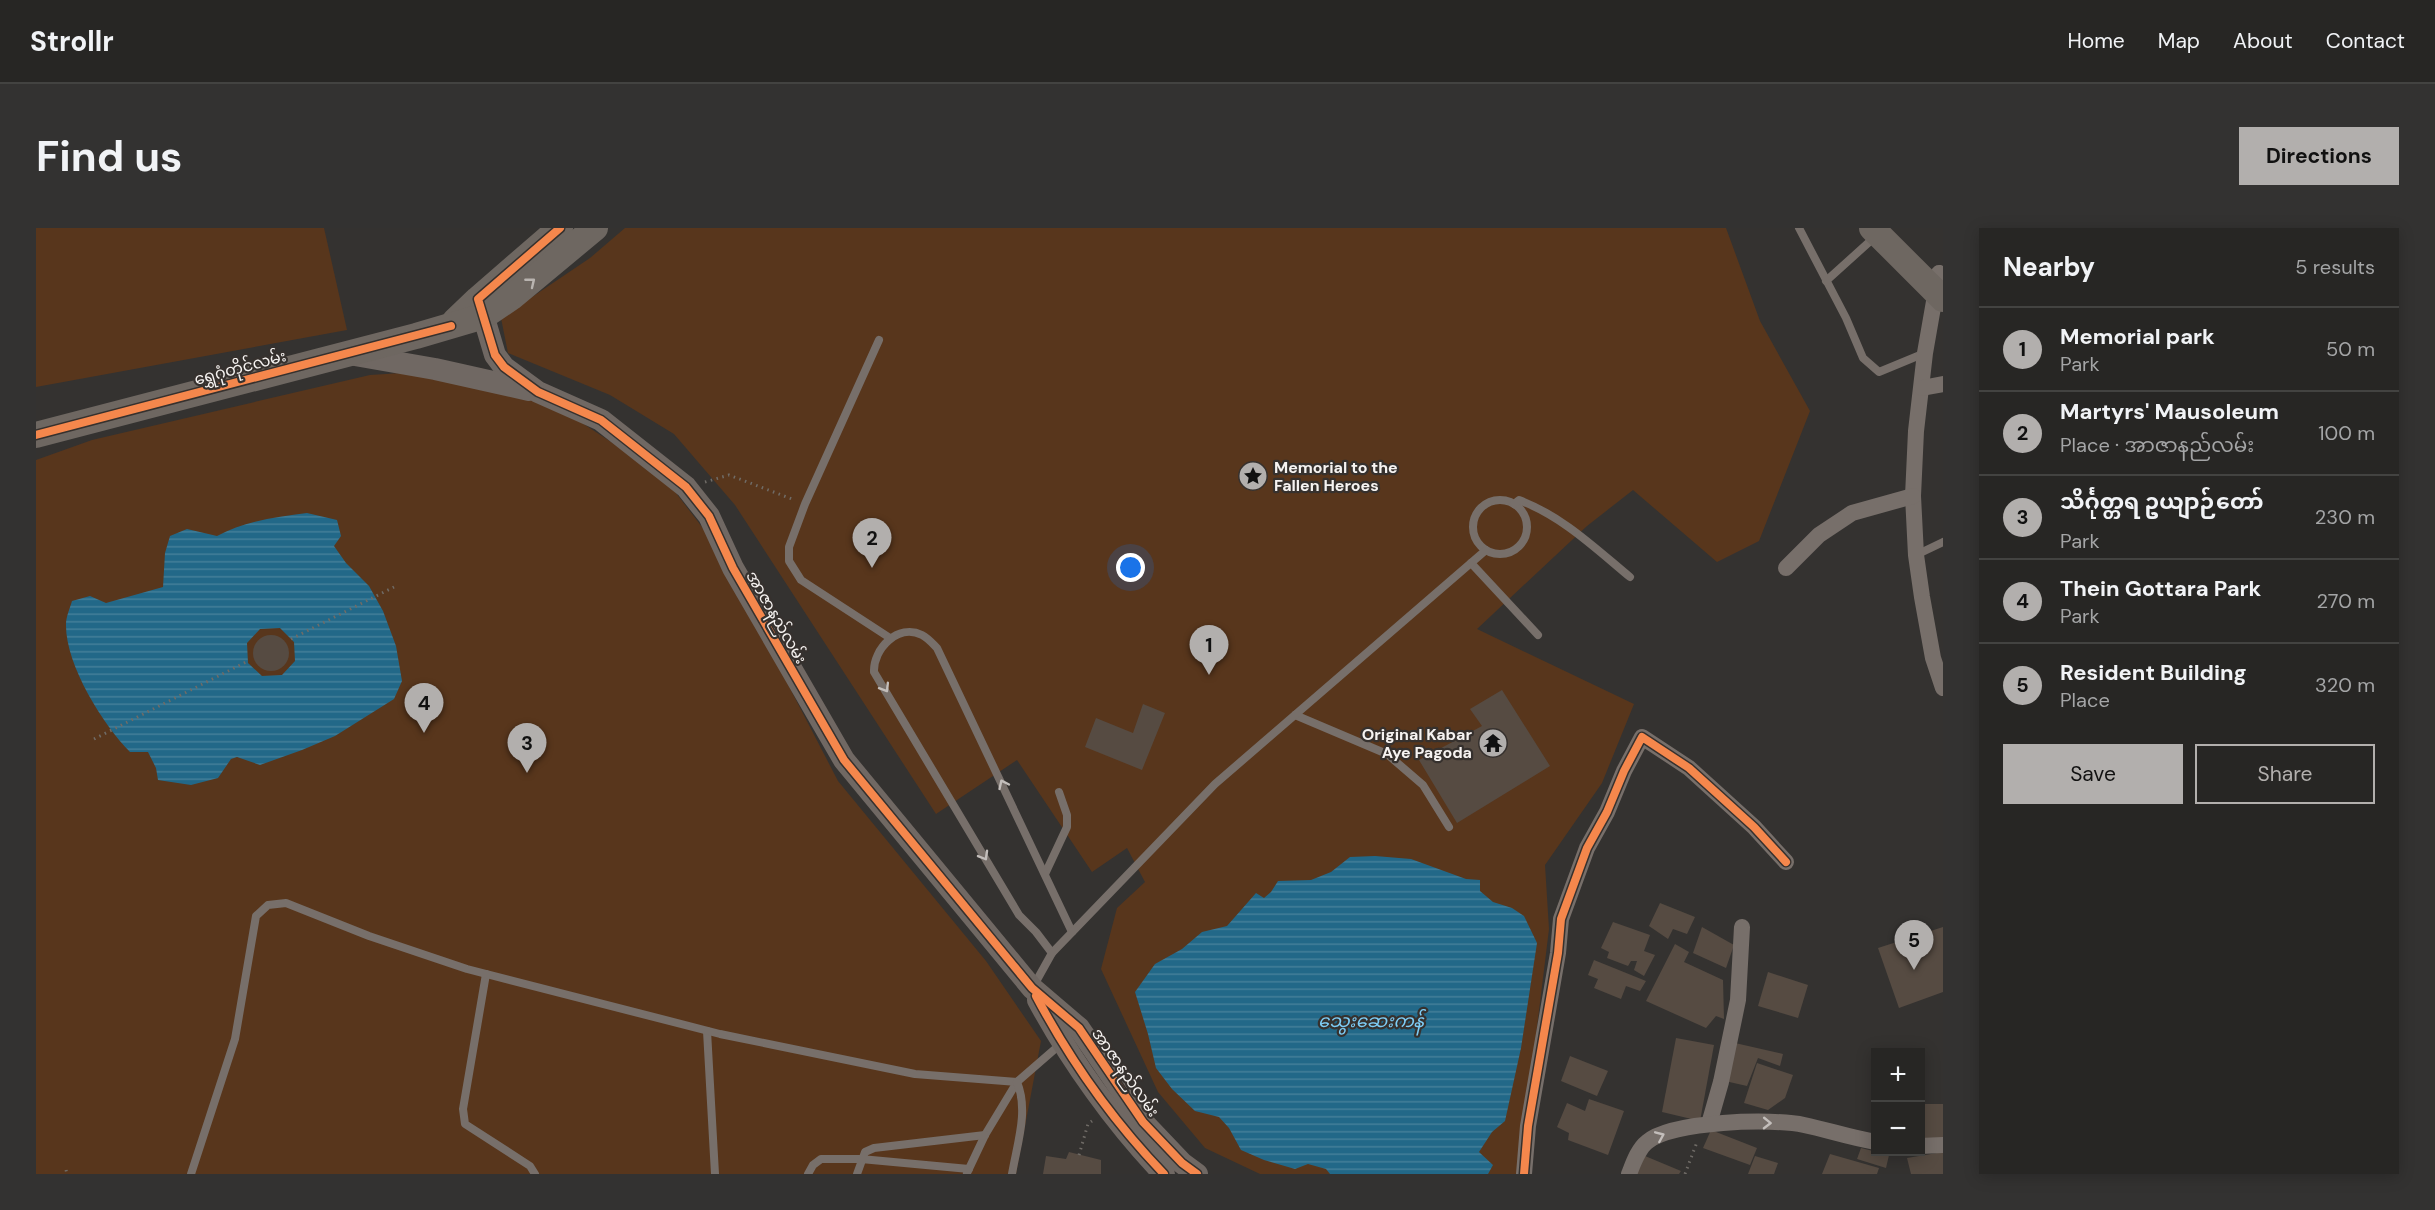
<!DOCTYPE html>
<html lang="en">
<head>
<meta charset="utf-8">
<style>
	body { margin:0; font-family:"DM Sans","Noto Sans Myanmar",sans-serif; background:#333231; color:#f1f3f6 }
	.controls { position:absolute; right:18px; bottom:18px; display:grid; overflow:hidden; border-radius:0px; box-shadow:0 3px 15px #0003 }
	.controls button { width:54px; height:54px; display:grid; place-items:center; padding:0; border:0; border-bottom:2px solid #434341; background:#272624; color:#f1f3f6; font:30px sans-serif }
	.you { position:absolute; left:1095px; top:340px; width:21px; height:21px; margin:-15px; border:4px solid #fff; border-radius:50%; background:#1a73e8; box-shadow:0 0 0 9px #1a73e833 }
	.badge { display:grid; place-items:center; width:39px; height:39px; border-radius:50%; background:#b2afad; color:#111; font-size:20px; font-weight:700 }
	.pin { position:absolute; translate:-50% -50px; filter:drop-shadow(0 2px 3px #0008) }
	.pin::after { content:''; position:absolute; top:32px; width:21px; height:18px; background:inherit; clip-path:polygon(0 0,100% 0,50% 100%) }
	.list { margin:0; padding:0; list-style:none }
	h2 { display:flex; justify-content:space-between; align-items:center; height:78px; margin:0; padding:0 24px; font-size:26px }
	h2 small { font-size:20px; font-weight:400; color:#a4a5a6 }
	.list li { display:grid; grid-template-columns:39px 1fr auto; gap:18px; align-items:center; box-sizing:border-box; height:84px; padding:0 24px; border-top:2px solid #434341 }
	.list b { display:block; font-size:22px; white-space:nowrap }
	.list p { margin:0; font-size:20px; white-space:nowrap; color:#a4a5a6 }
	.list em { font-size:20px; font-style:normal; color:#a4a5a6 }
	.actions { display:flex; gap:12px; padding:18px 24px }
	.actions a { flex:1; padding:14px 0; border:2px solid #b2afad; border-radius:0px; text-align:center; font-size:21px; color:#b2afad }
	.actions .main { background:#b2afad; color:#111 }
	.map { position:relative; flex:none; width:1907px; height:946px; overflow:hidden; border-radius:0px }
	header { display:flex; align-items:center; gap:36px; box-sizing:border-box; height:84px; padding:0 30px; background:#272624; border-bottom:2px solid #434341 }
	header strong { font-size:28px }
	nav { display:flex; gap:33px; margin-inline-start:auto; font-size:21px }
	.intro { display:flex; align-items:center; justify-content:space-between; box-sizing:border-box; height:144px; padding:0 36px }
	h1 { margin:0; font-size:42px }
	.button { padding:15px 27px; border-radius:0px; background:#b2afad; color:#111; font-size:21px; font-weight:700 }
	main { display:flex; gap:36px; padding:0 36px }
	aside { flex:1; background:#272624; border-radius:0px; box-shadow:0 3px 15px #0003 }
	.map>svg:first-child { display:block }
	.park { fill:#58361c }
	.water { fill:url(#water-rules); fill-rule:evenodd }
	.building { fill:#564b42 }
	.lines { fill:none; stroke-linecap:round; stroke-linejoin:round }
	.path { stroke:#706c67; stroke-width:3; stroke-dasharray:1.5 4.5; stroke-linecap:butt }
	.service { stroke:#776f6a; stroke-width:8 }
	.minor { stroke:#776f6a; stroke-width:16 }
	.secondary { stroke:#706863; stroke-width:22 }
	.primary { stroke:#6e6761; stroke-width:26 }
	.cycleway-casing { stroke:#36312e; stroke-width:11 }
	.cycleway { stroke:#f5874c; stroke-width:8 }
	.oneway { stroke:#b9b4b0 }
	.oneway2 { stroke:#c3bebb }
	.labels { text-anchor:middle; stroke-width:4.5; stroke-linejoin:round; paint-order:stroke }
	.street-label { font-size:16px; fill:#f6f3f1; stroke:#36312e }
	.poi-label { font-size:16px; font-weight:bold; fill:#f6f3f1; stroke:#36312e; text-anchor:start }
	.water-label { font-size:18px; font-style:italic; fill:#7ecdf6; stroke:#36312e }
</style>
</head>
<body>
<header>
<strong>Strollr</strong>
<nav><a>Home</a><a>Map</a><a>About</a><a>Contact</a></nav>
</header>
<div class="intro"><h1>Find us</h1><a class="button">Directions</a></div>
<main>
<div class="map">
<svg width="1907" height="946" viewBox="0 0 1907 946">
	<defs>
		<pattern id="water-rules" width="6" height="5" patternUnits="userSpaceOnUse" patternTransform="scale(1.5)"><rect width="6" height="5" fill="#226888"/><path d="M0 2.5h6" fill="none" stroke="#437e99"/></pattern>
	</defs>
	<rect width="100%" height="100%" fill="#343230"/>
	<g class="park">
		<polygon points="0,0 288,0 311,102 0,159"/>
		<polygon points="589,0 1690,0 1724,93 1774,183 1723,313 1681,334 1597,262 1551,298 1441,401 1598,476 1566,555 1509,637 1513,701 1483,946 1224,946 1169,920 1122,864 1065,741 1081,680 1109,654 1091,620 1056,644 981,532 900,586 699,277 638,206 574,167 472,125 465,90 554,30"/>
		<polygon points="445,140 514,174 627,248 679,316 802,553 950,733 1005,813 980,946 0,946 0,232 56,212 334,147"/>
	</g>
	<g class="water">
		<path d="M271,285L301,292L305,308L298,318L310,335L333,358L347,383L360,418L366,453L358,471L299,508L266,522L224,537L201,529L195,531L182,550L155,557L122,552L120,540L112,524H94C67,497 29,436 30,396C30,389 34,380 36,373L54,368L70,375L127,359L129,325L134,308L151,301L181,308C208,293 240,289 271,285ZM244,400L258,414L259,433L246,447L226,448L212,435L211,415L224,401Z"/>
		<polygon points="1339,628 1375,631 1430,651 1444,652 1444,663 1457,674 1476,680 1488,688 1501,715 1485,820 1469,893 1456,904 1443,924 1457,937 1452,946 1294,946 1290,941 1272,936 1259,941 1228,932 1205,922 1193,900 1183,889 1159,883 1136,861 1120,840 1112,806 1099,764 1119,736 1146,721 1166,704 1191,698 1220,665 1228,670 1235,664 1242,653 1275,652 1295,644 1314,629"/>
	</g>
	<g class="building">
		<circle cx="235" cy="425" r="18"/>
		<polygon points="1466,462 1514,538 1421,595 1383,532 1446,498 1434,481"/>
		<polygon points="1107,476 1129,485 1106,542 1049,519 1060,490 1097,505"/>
		<polygon points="1624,675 1659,689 1651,706 1637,701 1632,711 1613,698"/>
		<polygon points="1577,694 1614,707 1608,723 1619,727 1608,748 1598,742 1601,733 1595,733 1592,738 1571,730 1573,724 1565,720"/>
		<polygon points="1666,699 1698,717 1690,740 1657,725"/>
		<polygon points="1907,699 1907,764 1863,780 1842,720"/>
		<polygon points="1639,716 1653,724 1648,734 1687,752 1688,791 1680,788 1670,800 1610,773"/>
		<polygon points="1558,732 1610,753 1604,763 1590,758 1585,771 1558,760 1562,751 1552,747"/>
		<polygon points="1732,744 1772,757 1762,790 1722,778"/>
		<polygon points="1640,810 1678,817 1664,893 1626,884"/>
		<polygon points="1699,815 1747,826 1744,838 1722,830 1711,858 1689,853"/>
		<polygon points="1534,828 1572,843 1561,868 1525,853"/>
		<polygon points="1721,835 1757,847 1749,870 1732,882 1708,875"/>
		<polygon points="1553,871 1588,883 1572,927 1532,912 1533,905 1521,899 1531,875 1549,883"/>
		<rect x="1884" y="876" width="23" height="35"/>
		<polygon points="1675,902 1721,920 1714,937 1667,920"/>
		<polygon points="1825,920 1853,927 1850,940 1821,931"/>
		<polygon points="1033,924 1065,932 1065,946 1007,946 1010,928 1030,931"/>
		<polygon points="1907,924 1907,946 1875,946 1871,930"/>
		<polygon points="1794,926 1843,940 1841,946 1786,946"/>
		<polygon points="1609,928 1645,943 1643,946 1600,946"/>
		<polygon points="1719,928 1742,935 1738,946 1712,946"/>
	</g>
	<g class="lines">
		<g class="path">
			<polyline points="669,254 693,247 756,271"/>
			<polyline points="255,411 358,359"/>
			<polyline points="58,511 212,433"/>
			<polyline points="1043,927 1052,896 1056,893"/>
			<polyline points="30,942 31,946"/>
			<polyline points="1649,946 1661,914"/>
		</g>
		<g class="service">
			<polyline points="1763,0 1810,90 1827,130 1843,144 1889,125"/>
			<polyline points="1790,53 1841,7"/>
			<polyline points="843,112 769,276 753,319 753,333 765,352 854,410"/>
			<circle cx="1464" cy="299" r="27"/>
			<path d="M1478,276L1483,272C1526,288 1559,320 1594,349"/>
			<polyline points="1880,327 1907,314"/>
			<polyline points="1435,335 1502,407"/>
			<polyline points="1259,487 1351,526 1387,557 1413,599"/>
			<polyline points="1009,646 1031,599 1031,587 1023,564"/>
			<path d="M1016,725L1000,704L983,687L838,444C837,421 862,395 886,407C892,410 897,416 901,420L1036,704"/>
			<polyline points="450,746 427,881 429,896 494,938 499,946"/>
			<polyline points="997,759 1016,725 1179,556 1450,322"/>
			<polyline points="671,803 679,946"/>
			<polyline points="931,945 949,907 981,854"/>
			<polyline points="155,946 199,811 220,688 232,677 250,675 333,708 431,741 684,806 879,846 981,854 1027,814"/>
			<polyline points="772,946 777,937 785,931 825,931 933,941"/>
			<polyline points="821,946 829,924 838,920 949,907"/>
			<path d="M976,946C981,916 993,883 981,854"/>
		</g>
		<g class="minor">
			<polyline points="1903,45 1889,125 1880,203 1877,268 1880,327 1886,369 1897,430 1907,460"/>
			<polyline points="1886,160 1907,156"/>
			<polyline points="1750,340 1783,307 1816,285 1877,268"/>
			<polyline points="1673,896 1685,854 1702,772 1706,699"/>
			<polyline points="1884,918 1907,917"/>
			<polyline points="1488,946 1492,898 1522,725 1525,691 1551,620 1571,584 1588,543 1606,509 1653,540 1718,599 1750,634"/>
			<path d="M1593,946C1597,936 1602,921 1611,914C1635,893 1737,890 1768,897C1792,902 1815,910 1840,914"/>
		</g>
		<g class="secondary">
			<polyline points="443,73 459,127 468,139 502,164 565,192 650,259 673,288 697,340 808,532 996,760 1043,800 1107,894 1146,935 1161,946"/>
			<polyline points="313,126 399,141 493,162"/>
			<path d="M1002,772C1035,833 1080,896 1128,946"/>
		</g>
		<g class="primary">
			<polyline points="1836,0 1907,71"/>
			<polyline points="419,93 442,71 524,0"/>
			<polyline points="0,207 380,108 448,88 476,69 559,0"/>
		</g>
		<g class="cycleway-casing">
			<g id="cycleway">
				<polyline points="524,0 442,71 459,127 468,139 502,164 565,192 650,259 673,288 697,340 808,532 996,760 1043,800 1107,894 1146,935 1161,946"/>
				<polyline points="0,207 415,98"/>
				<path d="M1000,768C1034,832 1078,894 1128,946"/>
				<polyline points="1488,946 1492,898 1522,725 1525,691 1551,620 1571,584 1588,543 1606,509 1653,540 1718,599 1750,634"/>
			</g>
		</g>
		<use href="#cycleway" class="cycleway"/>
	</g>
	<defs><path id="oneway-chevron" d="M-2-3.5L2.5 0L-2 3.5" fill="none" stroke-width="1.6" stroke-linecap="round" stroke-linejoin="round" transform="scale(1.5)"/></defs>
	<use class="oneway" href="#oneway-chevron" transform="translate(495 54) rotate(-39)"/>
	<g class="oneway2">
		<use href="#oneway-chevron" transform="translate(849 460) rotate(58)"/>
		<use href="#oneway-chevron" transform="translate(967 556) rotate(-115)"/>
		<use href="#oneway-chevron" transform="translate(948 628) rotate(60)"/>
		<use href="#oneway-chevron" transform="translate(1731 895) rotate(1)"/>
		<use href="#oneway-chevron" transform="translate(1624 908) rotate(-23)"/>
	</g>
	<defs>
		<g id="sight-disc" transform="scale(1.5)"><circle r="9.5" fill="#b2afad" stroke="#36312e"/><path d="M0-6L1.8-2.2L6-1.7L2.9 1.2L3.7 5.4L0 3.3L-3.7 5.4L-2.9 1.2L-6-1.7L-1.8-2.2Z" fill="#111"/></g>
		<g id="temple-disc" transform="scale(1.5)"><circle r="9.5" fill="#b2afad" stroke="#36312e"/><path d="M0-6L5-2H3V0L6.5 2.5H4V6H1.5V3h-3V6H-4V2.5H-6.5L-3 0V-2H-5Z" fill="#111"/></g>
	</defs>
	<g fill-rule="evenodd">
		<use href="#sight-disc" x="1217" y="248"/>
		<use href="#temple-disc" x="1457" y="515"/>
	</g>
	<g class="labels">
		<g class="street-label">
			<text transform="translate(204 139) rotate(-15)" y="6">ရွှေဂုံတိုင်လမ်း</text>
			<text transform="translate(741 389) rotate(60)" y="6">အာဇာနည်လမ်း</text>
			<text transform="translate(1090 844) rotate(55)" y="6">အာဇာနည်လမ်း</text>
		</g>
		<g class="poi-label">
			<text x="1238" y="245">Memorial to the<tspan x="1238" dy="18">Fallen Heroes</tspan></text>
			<text x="1436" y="512" text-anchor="end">Original Kabar<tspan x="1436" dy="18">Aye Pagoda</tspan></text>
		</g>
		<g class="water-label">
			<text x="1335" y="799">သွေးဆေးကန်</text>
		</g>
	</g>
</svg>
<div class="controls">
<button>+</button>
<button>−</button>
</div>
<div class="you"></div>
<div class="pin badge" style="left:1173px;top:447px">1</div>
<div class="pin badge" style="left:836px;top:340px">2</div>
<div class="pin badge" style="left:491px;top:545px">3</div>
<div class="pin badge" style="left:388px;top:505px">4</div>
<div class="pin badge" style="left:1878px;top:742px">5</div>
</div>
<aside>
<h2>Nearby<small>5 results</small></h2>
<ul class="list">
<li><span class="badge">1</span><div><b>Memorial park</b><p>Park</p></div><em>50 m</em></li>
<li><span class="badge">2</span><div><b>Martyrs' Mausoleum</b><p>Place · အာဇာနည်လမ်း</p></div><em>100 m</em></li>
<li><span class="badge">3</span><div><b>သိင်္ဂုတ္တရ ဥယျာဉ်တော်</b><p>Park</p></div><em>230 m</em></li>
<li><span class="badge">4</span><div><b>Thein Gottara Park</b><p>Park</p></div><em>270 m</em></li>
<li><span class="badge">5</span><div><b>Resident Building</b><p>Place</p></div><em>320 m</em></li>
</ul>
<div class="actions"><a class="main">Save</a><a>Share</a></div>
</aside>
</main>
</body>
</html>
